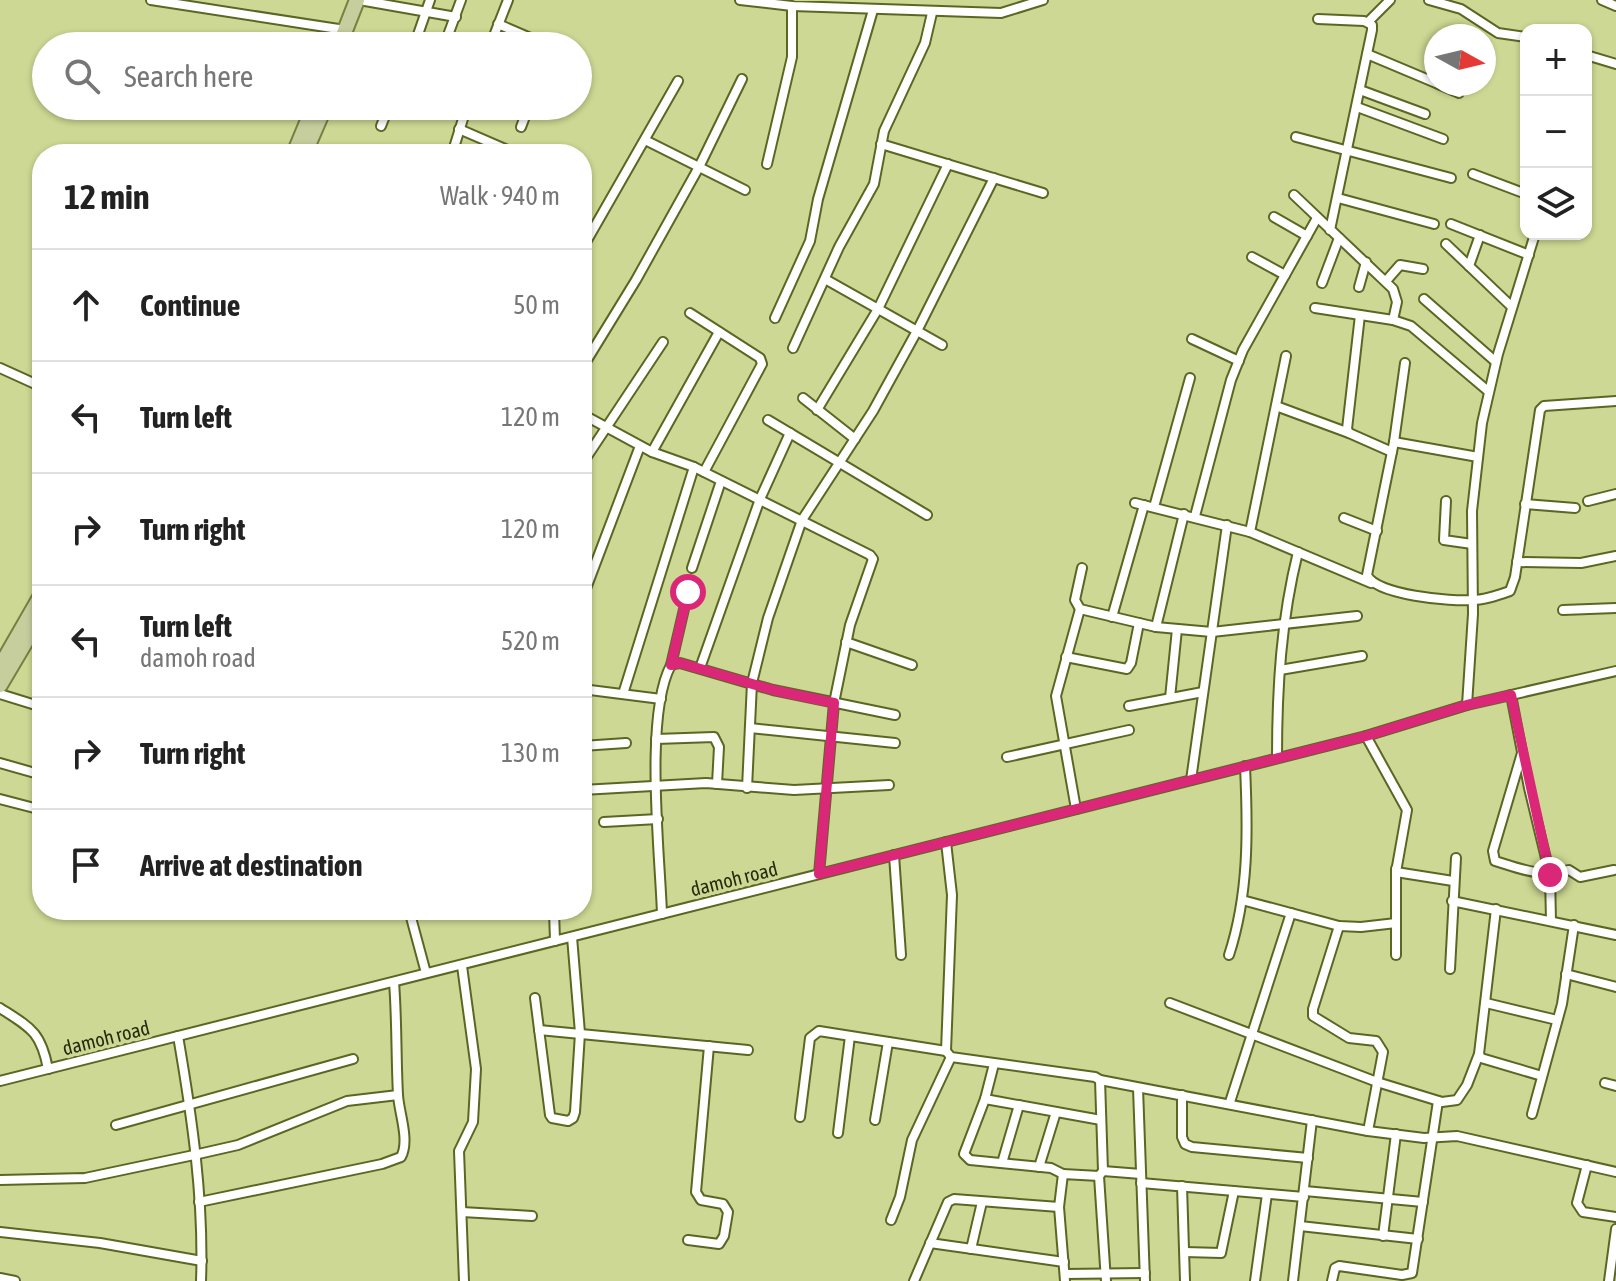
<!DOCTYPE html>
<html lang="en">
<head>
<meta charset="utf-8">
<style>
	body { margin:0; font-family:"Asap Condensed",sans-serif; background:#f2f2f2; color:#222 }
	.controls { position:absolute; right:24px; top:24px; display:grid; overflow:hidden; border-radius:16px; box-shadow:0 2px 6px #0004 }
	.controls button { width:72px; height:72px; display:grid; place-items:center; padding:0; border:0; border-bottom:2px solid #e0e0e0; background:#fff; color:#222; font:40px sans-serif }
	.compass { position:absolute; left:1424px; top:24px; width:72px; height:72px; border-radius:50%; background:#fff; box-shadow:0 2px 6px #0004; rotate:98deg }
	.stop { position:absolute; width:24px; height:24px; margin:-18px; border:6px solid #db2777; border-radius:50%; background:#fff }
	.stop.end { background:#db2777; border-color:#fff; box-shadow:0 2px 8px #0008 }
	.list { margin:0; padding:0; list-style:none }
	h2 { display:flex; justify-content:space-between; align-items:center; height:104px; margin:0; padding:0 32px; font-size:34px }
	h2 small { font-size:26px; font-weight:400; color:#767676 }
	.list li { display:grid; grid-template-columns:52px 1fr auto; gap:24px; align-items:center; box-sizing:border-box; height:112px; padding:0 32px; border-top:2px solid #e0e0e0 }
	.list b { display:block; font-size:30px; white-space:nowrap }
	.list p { margin:0; font-size:26px; white-space:nowrap; color:#767676 }
	.list em { font-size:26px; font-style:normal; color:#767676 }
	.icon { flex:none; width:44px; height:44px; fill:none; stroke:currentColor; stroke-width:2; stroke-linecap:round; stroke-linejoin:round }
	.map { position:relative; flex:none; width:1616px; height:1281px; overflow:hidden }
	.search { position:absolute; background:#fff; box-shadow:0 2px 6px #0004; left:32px; top:32px; width:560px; height:88px; display:flex; align-items:center; gap:20px; box-sizing:border-box; padding:0 28px; border-radius:44px; color:#767676; font-size:30px }
	.panel { position:absolute; background:#fff; box-shadow:0 2px 6px #0004; left:32px; top:144px; width:560px; height:776px; border-radius:32px }
	.map>svg:first-child { display:block }
	.lines { fill:none; stroke-linecap:round; stroke-linejoin:round }
	.street-casing { stroke:#5c6623; stroke-width:12 }
	.primary-casing { stroke:#768042; stroke-width:18 }
	.street { stroke:#fff; stroke-width:8 }
	.primary { stroke:#c7ce9e; stroke-width:14 }
	.route { stroke:#db2777; stroke-width:10 }
	.labels { text-anchor:middle; stroke-width:7; stroke-linejoin:round; paint-order:stroke }
	.street-label { font-size:20px; fill:#272b0f; stroke:#ccd893 }
</style>
</head>
<body>
<div class="map">
<svg width="1616" height="1281" viewBox="0 0 1616 1281">
	<rect width="100%" height="100%" fill="#ccd893"/>
	<g class="lines">
		<g class="street-casing">
			<g id="street">
				<polyline points="151,0 345,30"/>
				<polyline points="740,0 792,6 1001,13 1043,0"/>
				<polyline points="1429,0 1461,9 1498,33 1526,37"/>
				<polyline points="1602,0 1616,6"/>
				<polyline points="365,1 456,17"/>
				<polyline points="1318,19 1364,21 1372,25 1372,30 1330,230"/>
				<polyline points="1368,22 1390,0"/>
				<polyline points="498,24 549,46"/>
				<polyline points="414,46 430,0"/>
				<polyline points="444,46 461,0"/>
				<polyline points="490,46 508,0"/>
				<polyline points="1367,54 1436,83"/>
				<polyline points="1586,55 1616,64"/>
				<polyline points="1438,84 1459,93"/>
				<polyline points="1360,90 1425,114"/>
				<polyline points="1357,107 1443,139"/>
				<polyline points="381,126 389,106"/>
				<polyline points="521,127 529,106"/>
				<polyline points="459,129 517,154"/>
				<polyline points="1296,137 1451,178"/>
				<polyline points="645,140 745,190"/>
				<polyline points="881,144 1043,193"/>
				<polyline points="452,154 467,106"/>
				<polyline points="767,164 792,57 792,6"/>
				<polyline points="1473,174 1526,194"/>
				<polyline points="1294,195 1393,289 1397,302 1393,320"/>
				<polyline points="1338,198 1434,224"/>
				<polyline points="1274,217 1307,236"/>
				<polyline points="1451,224 1529,255"/>
				<polyline points="1446,244 1512,307"/>
				<polyline points="582,249 678,81"/>
				<polyline points="1252,257 1285,275"/>
				<polyline points="1469,266 1480,235"/>
				<polyline points="825,279 942,345"/>
				<polyline points="1386,281 1400,265 1423,269"/>
				<polyline points="1322,283 1339,238"/>
				<polyline points="1359,287 1366,262"/>
				<polyline points="1424,299 1496,362"/>
				<polyline points="1315,308 1393,320 1411,326 1488,391"/>
				<polyline points="690,313 760,358 762,364 704,472"/>
				<polyline points="1360,315 1347,429 1349,433 1392,452"/>
				<polyline points="775,318 810,241 818,199 873,10"/>
				<polyline points="1192,339 1239,361"/>
				<polyline points="793,348 839,247 874,184 884,131 925,43 932,13"/>
				<path d="M1405,363L1394,442L1367,575C1375,595 1452,602 1473,600C1485,600 1499,595 1510,591L1515,577L1540,410L1544,406L1616,401"/>
				<polyline points="0,368 42,387"/>
				<polyline points="582,368 636,280 699,167 742,79"/>
				<polyline points="803,398 855,439"/>
				<polyline points="1276,406 1349,433"/>
				<polyline points="817,410 878,309 948,164"/>
				<polyline points="582,414 652,452 694,467 870,555 873,559 850,625 834,703 819,874"/>
				<polyline points="768,420 927,515"/>
				<polyline points="1394,442 1478,457"/>
				<polyline points="652,452 719,332"/>
				<polyline points="582,464 663,342"/>
				<polyline points="1446,501 1444,540 1472,544"/>
				<polyline points="1588,501 1616,494"/>
				<polyline points="1135,503 1250,532 1371,583"/>
				<polyline points="1525,504 1575,508"/>
				<polyline points="1154,507 1190,378"/>
				<polyline points="1195,516 1231,380 1243,350 1317,218"/>
				<polyline points="1344,518 1377,531"/>
				<polyline points="1250,532 1286,356"/>
				<polyline points="1517,562 1581,563 1616,556"/>
				<polyline points="692,568 721,481"/>
				<polyline points="1082,568 1075,600 1080,609 1156,627 1212,632 1357,616"/>
				<polyline points="582,599 640,446"/>
				<polyline points="1563,610 1616,608"/>
				<polyline points="1112,617 1144,505"/>
				<polyline points="1156,627 1184,514"/>
				<polyline points="846,642 912,665"/>
				<polyline points="1066,657 1127,669 1131,663 1139,623"/>
				<polyline points="671,665 688,592"/>
				<polyline points="700,668 760,499 790,433"/>
				<polyline points="1280,670 1362,656"/>
				<polyline points="582,689 661,699"/>
				<polyline points="0,694 42,707"/>
				<polyline points="623,694 694,467"/>
				<polyline points="1511,695 1529,788 1550,875 1551,921"/>
				<polyline points="1170,698 1177,629"/>
				<polyline points="1467,705 1473,614 1472,511 1482,423 1498,354 1535,234"/>
				<polyline points="1129,706 1203,692"/>
				<polyline points="750,728 895,743"/>
				<polyline points="1366,736 1407,810 1396,872 1453,881"/>
				<polyline points="656,739 714,737 719,747 717,784"/>
				<polyline points="582,746 626,743"/>
				<path d="M1522,753L1493,851L1495,861C1524,870 1539,877 1569,870L1580,877L1614,870"/>
				<polyline points="1007,757 1129,730"/>
				<path d="M1277,758C1277,688 1281,620 1298,552"/>
				<polyline points="0,763 42,775"/>
				<polyline points="1191,780 1227,525"/>
				<polyline points="747,788 752,683 768,618 802,520 873,411 917,331 994,178"/>
				<polyline points="582,790 706,783 794,790 889,785"/>
				<polyline points="0,799 42,810"/>
				<polyline points="1076,809 1056,696 1080,609"/>
				<polyline points="604,822 658,819"/>
				<polyline points="894,855 901,955"/>
				<polyline points="1242,900 1339,926 1361,927 1396,923"/>
				<polyline points="1452,901 1616,935"/>
				<polyline points="1496,909 1479,1054 1481,1058 1542,1076"/>
				<polyline points="409,910 426,973"/>
				<polyline points="554,910 555,941"/>
				<path d="M662,914C660,854 644,715 671,665L680,663L773,690L895,715"/>
				<polyline points="1339,926 1313,1009 1313,1016 1349,1038 1376,1041 1383,1052 1368,1131"/>
				<path d="M1229,955C1249,894 1248,830 1245,766"/>
				<polyline points="1396,955 1396,869"/>
				<polyline points="462,966 476,1069 473,1122 459,1151 464,1281"/>
				<polyline points="1450,969 1456,858"/>
				<polyline points="1566,974 1616,987"/>
				<polyline points="535,998 550,1115 552,1118 568,1121 573,1118 575,1112 580,1033 572,937"/>
				<polyline points="1170,1003 1377,1082 1442,1102 1457,1100 1467,1085 1479,1054"/>
				<polyline points="1486,1003 1557,1020"/>
				<path d="M0,1008C31,1028 41,1032 48,1069"/>
				<polyline points="539,1030 748,1050"/>
				<path d="M178,1036C192,1117 204,1199 201,1281"/>
				<polyline points="994,1064 985,1099 964,1154 970,1160 1051,1168 1063,1174"/>
				<polyline points="1100,1080 1368,1131 1424,1138 1457,1136 1616,1172"/>
				<polyline points="0,1081 1366,736 1467,705 1616,671"/>
				<polyline points="1605,1083 1616,1086"/>
				<polyline points="1138,1088 1145,1281"/>
				<polyline points="1182,1095 1182,1137 1185,1144 1192,1147 1308,1158"/>
				<polyline points="985,1099 1101,1120"/>
				<polyline points="1230,1102 1291,913"/>
				<polyline points="1532,1114 1562,1004 1574,925"/>
				<polyline points="800,1117 810,1038 819,1031 946,1051"/>
				<polyline points="875,1120 888,1042"/>
				<polyline points="116,1125 353,1059"/>
				<polyline points="838,1133 850,1036"/>
				<polyline points="1002,1163 1019,1105"/>
				<polyline points="1587,1165 1577,1203 1583,1212 1616,1217"/>
				<polyline points="1039,1167 1056,1112"/>
				<polyline points="1103,1171 1141,1174"/>
				<polyline points="1099,1176 1106,1281"/>
				<polyline points="0,1180 85,1178 194,1155 238,1145 347,1101 398,1095"/>
				<polyline points="1141,1183 1304,1197"/>
				<polyline points="1182,1186 1185,1281"/>
				<polyline points="1305,1191 1423,1202"/>
				<path d="M199,1202L382,1164L401,1157C410,1140 399,1113 398,1095C396,1057 397,1020 394,982"/>
				<polyline points="1059,1207 1065,1281"/>
				<polyline points="462,1212 532,1216"/>
				<polyline points="891,1220 900,1197 912,1140 951,1057"/>
				<polyline points="1300,1226 1418,1239"/>
				<polyline points="0,1232 100,1243 202,1261"/>
				<polyline points="1383,1236 1396,1134"/>
				<polyline points="688,1240 719,1244 724,1236 728,1212 723,1204 701,1200 696,1192 709,1046"/>
				<polyline points="930,1243 1064,1262"/>
				<polyline points="971,1249 982,1202"/>
				<polyline points="1185,1252 1221,1253 1234,1191"/>
				<polyline points="1065,1274 1145,1273"/>
				<polyline points="0,1278 15,1281"/>
				<polyline points="914,1281 948,1202 954,1199 1059,1207 1063,1174 1099,1176 1103,1171 1100,1080 1095,1077 951,1057 946,1051 952,895 946,842"/>
				<polyline points="1255,1281 1267,1194"/>
				<polyline points="1293,1281 1312,1120"/>
				<polyline points="1332,1281 1335,1268 1339,1266 1402,1275 1412,1273 1438,1101"/>
				<polyline points="1609,1281 1616,1229"/>
			</g>
		</g>
		<g class="primary-casing">
			<g id="primary">
				<polyline points="339,46 357,0"/>
				<polyline points="306,150 325,106"/>
				<polyline points="294,154 314,106"/>
				<polyline points="0,667 42,594"/>
				<polyline points="0,685 42,614"/>
			</g>
		</g>
		<use href="#street" class="street"/>
		<use href="#primary" class="primary"/>
	</g>
	<g class="lines">
		<polyline class="route" points="688,592 671,665 680,663 773,690 834,703 819,874 1366,736 1467,705 1511,695 1550,875"/>
	</g>
	<g class="labels">
		<g class="street-label">
			<text transform="translate(734 879) rotate(-14)" y="7">damoh road</text>
			<text transform="translate(106 1038) rotate(-14)" y="7">damoh road</text>
		</g>
	</g>
</svg>
<div class="controls">
<button>+</button>
<button>−</button>
<button><svg class="icon" aria-label="layers" viewBox="0 0 24 24"><path d="M12 4l9 5-9 5-9-5zM3 14l9 5 9-5"/></svg></button>
</div>
<svg class="compass" viewBox="-18 -18 36 36"><path d="M0-13l5 13h-10z" fill="#e53935"/><path d="M0 13l5-13h-10z" fill="#767676"/></svg>
<div class="stop" style="left:688px;top:592px"></div>
<div class="stop end" style="left:1550px;top:875px"></div>
<div class="search"><svg class="icon" aria-label="search" viewBox="0 0 24 24"><circle cx="10" cy="10" r="6"/><path d="M15 15l6 6"/></svg>Search here</div>
<section class="panel">
<h2>12 min<small>Walk · 940 m</small></h2>
<ul class="list">
<li><svg class="icon" aria-label="ahead" viewBox="0 0 24 24"><path d="M12 20V5M6 11l6-6 6 6"/></svg><div><b>Continue</b></div><em>50 m</em></li>
<li><svg class="icon" aria-label="left" viewBox="0 0 24 24"><path d="M17 20v-9H6M10 6l-5 5 5 5"/></svg><div><b>Turn left</b></div><em>120 m</em></li>
<li><svg class="icon" aria-label="right" viewBox="0 0 24 24"><path d="M7 20v-9h11M14 6l5 5-5 5"/></svg><div><b>Turn right</b></div><em>120 m</em></li>
<li><svg class="icon" aria-label="left" viewBox="0 0 24 24"><path d="M17 20v-9H6M10 6l-5 5 5 5"/></svg><div><b>Turn left</b><p>damoh road</p></div><em>520 m</em></li>
<li><svg class="icon" aria-label="right" viewBox="0 0 24 24"><path d="M7 20v-9h11M14 6l5 5-5 5"/></svg><div><b>Turn right</b></div><em>130 m</em></li>
<li><svg class="icon" aria-label="arrive" viewBox="0 0 24 24"><path d="M6 21V4h12l-3 4 3 4H6"/></svg><div><b>Arrive at destination</b></div></li>
</ul>
</section>
</div>
</body>
</html>
